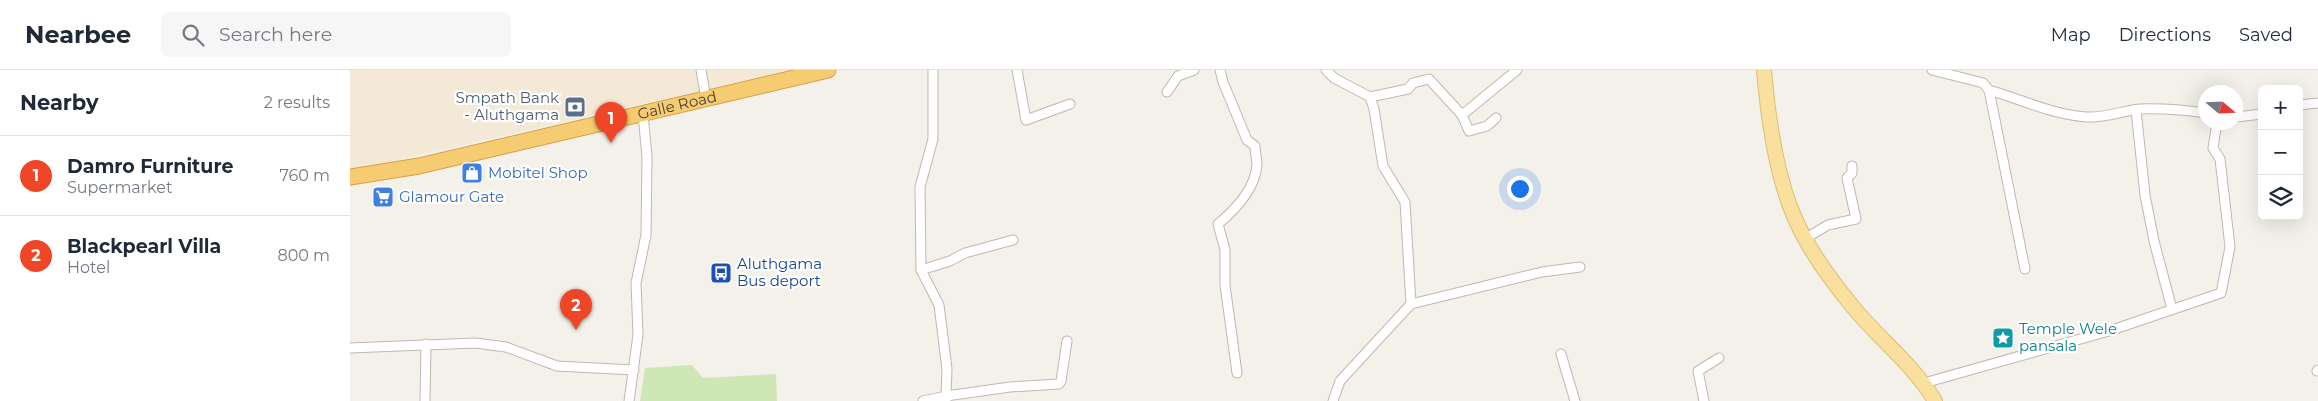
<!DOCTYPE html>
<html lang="en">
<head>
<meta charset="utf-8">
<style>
	body { margin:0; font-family:Montserrat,sans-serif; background:#f6f6f7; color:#1f2937 }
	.controls { position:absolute; right:15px; top:15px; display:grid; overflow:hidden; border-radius:8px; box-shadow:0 5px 20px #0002 }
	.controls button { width:45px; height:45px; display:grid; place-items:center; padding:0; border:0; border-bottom:1px solid #e0e1e3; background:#fff; color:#1f2937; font:25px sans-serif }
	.compass { position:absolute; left:1848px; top:15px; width:45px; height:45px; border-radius:50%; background:#fff; box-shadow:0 5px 20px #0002; rotate:109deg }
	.you { position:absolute; left:1169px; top:118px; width:18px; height:18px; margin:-12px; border:4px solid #fff; border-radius:50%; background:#1a73e8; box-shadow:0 0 0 8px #1a73e833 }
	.badge { display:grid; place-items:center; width:32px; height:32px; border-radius:50%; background:#ee4626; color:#fff; font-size:16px; font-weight:700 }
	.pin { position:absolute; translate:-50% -41px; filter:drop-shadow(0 1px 2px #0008) }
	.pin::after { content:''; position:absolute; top:26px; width:18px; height:15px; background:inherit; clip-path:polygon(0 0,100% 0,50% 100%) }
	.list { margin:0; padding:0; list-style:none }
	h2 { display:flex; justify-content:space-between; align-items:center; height:65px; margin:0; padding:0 20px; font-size:21px }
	h2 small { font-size:16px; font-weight:400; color:#747a83 }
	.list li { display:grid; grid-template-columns:32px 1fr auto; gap:15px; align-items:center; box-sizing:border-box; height:80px; padding:0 20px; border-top:1px solid #e0e1e3 }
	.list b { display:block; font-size:19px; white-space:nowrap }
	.list p { margin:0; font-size:16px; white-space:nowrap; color:#747a83 }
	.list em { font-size:16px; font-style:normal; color:#747a83 }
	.icon { flex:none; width:28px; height:28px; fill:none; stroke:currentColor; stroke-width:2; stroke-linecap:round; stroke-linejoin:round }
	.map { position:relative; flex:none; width:1968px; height:331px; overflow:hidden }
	header { display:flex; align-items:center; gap:30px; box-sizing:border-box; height:70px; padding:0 25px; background:#fff; border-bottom:1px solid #e0e1e3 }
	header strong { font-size:24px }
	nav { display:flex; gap:28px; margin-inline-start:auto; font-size:18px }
	.search { width:350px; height:45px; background:#f6f6f7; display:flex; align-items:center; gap:12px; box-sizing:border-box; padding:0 18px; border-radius:8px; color:#747a83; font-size:19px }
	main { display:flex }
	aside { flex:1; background:#fff }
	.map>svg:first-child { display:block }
	.commercial { fill:#f4e8d6 }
	.green { fill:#cfe6b5 }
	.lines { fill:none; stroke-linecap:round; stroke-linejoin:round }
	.street-casing { stroke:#bfb9ac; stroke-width:11 }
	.primary-casing { stroke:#debd6e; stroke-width:16 }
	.highway-casing { stroke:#d5a142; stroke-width:17 }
	.street { stroke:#fff; stroke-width:9 }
	.primary { stroke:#f9e09e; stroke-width:14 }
	.highway { stroke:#f6cc72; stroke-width:15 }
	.labels { text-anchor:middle; stroke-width:4.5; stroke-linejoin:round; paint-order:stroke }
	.service-label { font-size:15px; fill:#4e5e75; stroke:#fff; text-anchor:end }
	.street-label { font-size:15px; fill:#474238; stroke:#fff }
	.shop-label { font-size:15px; fill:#366cbe; stroke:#fff; text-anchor:start }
	.transit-label { font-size:15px; fill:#164399; stroke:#fff; text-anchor:start }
	.culture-label { font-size:15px; fill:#0d838f; stroke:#fff; text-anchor:start }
</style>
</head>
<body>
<header>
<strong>Nearbee</strong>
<div class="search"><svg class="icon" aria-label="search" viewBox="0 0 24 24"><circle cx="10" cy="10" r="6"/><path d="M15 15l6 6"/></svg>Search here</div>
<nav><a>Map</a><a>Directions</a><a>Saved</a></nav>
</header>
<main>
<aside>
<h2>Nearby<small>2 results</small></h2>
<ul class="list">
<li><span class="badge">1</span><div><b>Damro Furniture</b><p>Supermarket</p></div><em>760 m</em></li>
<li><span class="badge">2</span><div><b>Blackpearl Villa</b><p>Hotel</p></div><em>800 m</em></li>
</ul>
</aside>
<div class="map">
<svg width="1968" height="331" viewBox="0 0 1968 331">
	<rect width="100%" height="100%" fill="#f4f1ea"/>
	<polygon class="commercial" points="0,0 440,0 0,101"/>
	<polygon class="green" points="342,295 353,308 426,304 427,331 290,331 295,298"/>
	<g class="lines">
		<g class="street-casing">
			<g id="street">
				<polyline points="351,0 356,29"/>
				<polyline points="667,0 676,50 720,34"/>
				<path d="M870,0L873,12L897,70L905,76C905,82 907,89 907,95C905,119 885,140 868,154L875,180V215L887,303"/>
				<polyline points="976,0 984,8 1020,27 1024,39 1033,96 1055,132 1061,234"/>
				<path d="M1582,0L1633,13L1639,20C1670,29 1704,45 1736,47C1755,48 1772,41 1790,39C1812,38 1834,40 1856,43"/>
				<polyline points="1639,20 1675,199"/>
				<polyline points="817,22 828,6 844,0"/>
				<polyline points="1020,27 1058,19 1063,13 1079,9 1112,45 1167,0"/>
				<polyline points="1949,35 1968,33"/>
				<polyline points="1786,40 1795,125 1804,171 1822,239"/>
				<polyline points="1112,45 1119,61 1137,56 1146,48"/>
				<polyline points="1886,47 1912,44"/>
				<polyline points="1456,168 1478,155 1506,149 1497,108 1502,103 1502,96"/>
				<polyline points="571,200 600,191 615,183 663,170"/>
				<polyline points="0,278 125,273 156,277 207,296 284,300"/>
				<polyline points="1211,284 1225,331"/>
				<polyline points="1967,301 1968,300"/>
				<polyline points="1574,313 1759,261 1871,223 1880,177 1870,89 1863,78 1867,52"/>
				<polyline points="75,331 76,274"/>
				<polyline points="279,331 288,265 286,213 296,165 297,87 293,44"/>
				<polyline points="573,331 596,326 597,299 589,235 571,200 570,117 583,69 583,0"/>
				<polyline points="596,331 596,326 660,317 709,314 711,311 717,271"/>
				<polyline points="983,331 990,311 1061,234 1192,202 1230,197"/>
				<polyline points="1354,331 1348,301 1369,288"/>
			</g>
		</g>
		<g class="primary-casing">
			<path id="primary" d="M1414,0C1418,48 1427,112 1448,155C1460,181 1484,214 1503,237C1529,269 1564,295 1585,331"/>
		</g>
		<g class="highway-casing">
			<g id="highway">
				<path id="s1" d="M0,107L69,96L478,0"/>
			</g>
		</g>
		<use href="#street" class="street"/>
		<use href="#primary" class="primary"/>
		<use href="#highway" class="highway"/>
	</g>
	<defs>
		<g id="bank-square" transform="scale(1.125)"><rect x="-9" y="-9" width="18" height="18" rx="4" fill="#5c6f8a" stroke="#fff"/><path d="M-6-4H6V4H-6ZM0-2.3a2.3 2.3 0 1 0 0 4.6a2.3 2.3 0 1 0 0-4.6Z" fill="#fff"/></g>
		<g id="shop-square" transform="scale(1.125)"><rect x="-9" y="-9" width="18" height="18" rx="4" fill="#3f7fe0" stroke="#fff"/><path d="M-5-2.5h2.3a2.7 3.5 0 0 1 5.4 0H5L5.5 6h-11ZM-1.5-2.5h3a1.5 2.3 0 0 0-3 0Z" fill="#fff"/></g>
		<g id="supermarket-square" transform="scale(1.125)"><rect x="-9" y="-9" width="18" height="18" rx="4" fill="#3f7fe0" stroke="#fff"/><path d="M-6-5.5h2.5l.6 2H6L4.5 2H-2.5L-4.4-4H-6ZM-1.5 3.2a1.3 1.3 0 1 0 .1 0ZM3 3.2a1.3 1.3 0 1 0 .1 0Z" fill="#fff"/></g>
		<g id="bus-square" transform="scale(1.125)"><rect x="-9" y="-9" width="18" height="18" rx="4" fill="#1a4fb4" stroke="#fff"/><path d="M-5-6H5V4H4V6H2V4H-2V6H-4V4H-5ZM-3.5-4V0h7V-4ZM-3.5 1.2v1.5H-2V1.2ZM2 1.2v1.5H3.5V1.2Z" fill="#fff"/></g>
		<g id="sight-square" transform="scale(1.125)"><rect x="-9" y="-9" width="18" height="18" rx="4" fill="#0f9aa8" stroke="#fff"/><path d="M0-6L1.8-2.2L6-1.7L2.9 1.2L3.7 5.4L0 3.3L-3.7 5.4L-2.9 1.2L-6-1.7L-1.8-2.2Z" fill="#fff"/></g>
	</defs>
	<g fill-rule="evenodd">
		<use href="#bank-square" x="225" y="37"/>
		<use href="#shop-square" x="122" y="103"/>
		<use href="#supermarket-square" x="33" y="127"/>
		<use href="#bus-square" x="371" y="203"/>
		<use href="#sight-square" x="1653" y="268"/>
	</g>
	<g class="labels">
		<g class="service-label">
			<text x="209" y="33">Smpath Bank<tspan x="209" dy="17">- Aluthgama</tspan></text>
		</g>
		<g class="street-label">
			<text dy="5" stroke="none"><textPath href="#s1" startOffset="335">Galle Road</textPath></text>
		</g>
		<g class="shop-label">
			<text x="138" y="108">Mobitel Shop</text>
			<text x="49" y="132">Glamour Gate</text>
		</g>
		<g class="transit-label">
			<text x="387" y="199">Aluthgama<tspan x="387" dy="17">Bus deport</tspan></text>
		</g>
		<g class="culture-label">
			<text x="1669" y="264">Temple Wele<tspan x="1669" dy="17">pansala</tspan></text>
		</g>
	</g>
</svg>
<div class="controls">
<button>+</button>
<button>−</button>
<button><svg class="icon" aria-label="layers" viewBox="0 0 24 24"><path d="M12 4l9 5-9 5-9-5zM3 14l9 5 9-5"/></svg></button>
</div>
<svg class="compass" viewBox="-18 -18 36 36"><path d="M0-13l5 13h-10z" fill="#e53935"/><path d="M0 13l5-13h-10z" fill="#747a83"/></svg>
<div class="you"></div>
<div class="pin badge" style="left:261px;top:73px">1</div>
<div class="pin badge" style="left:226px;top:260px">2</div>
</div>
</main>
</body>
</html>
